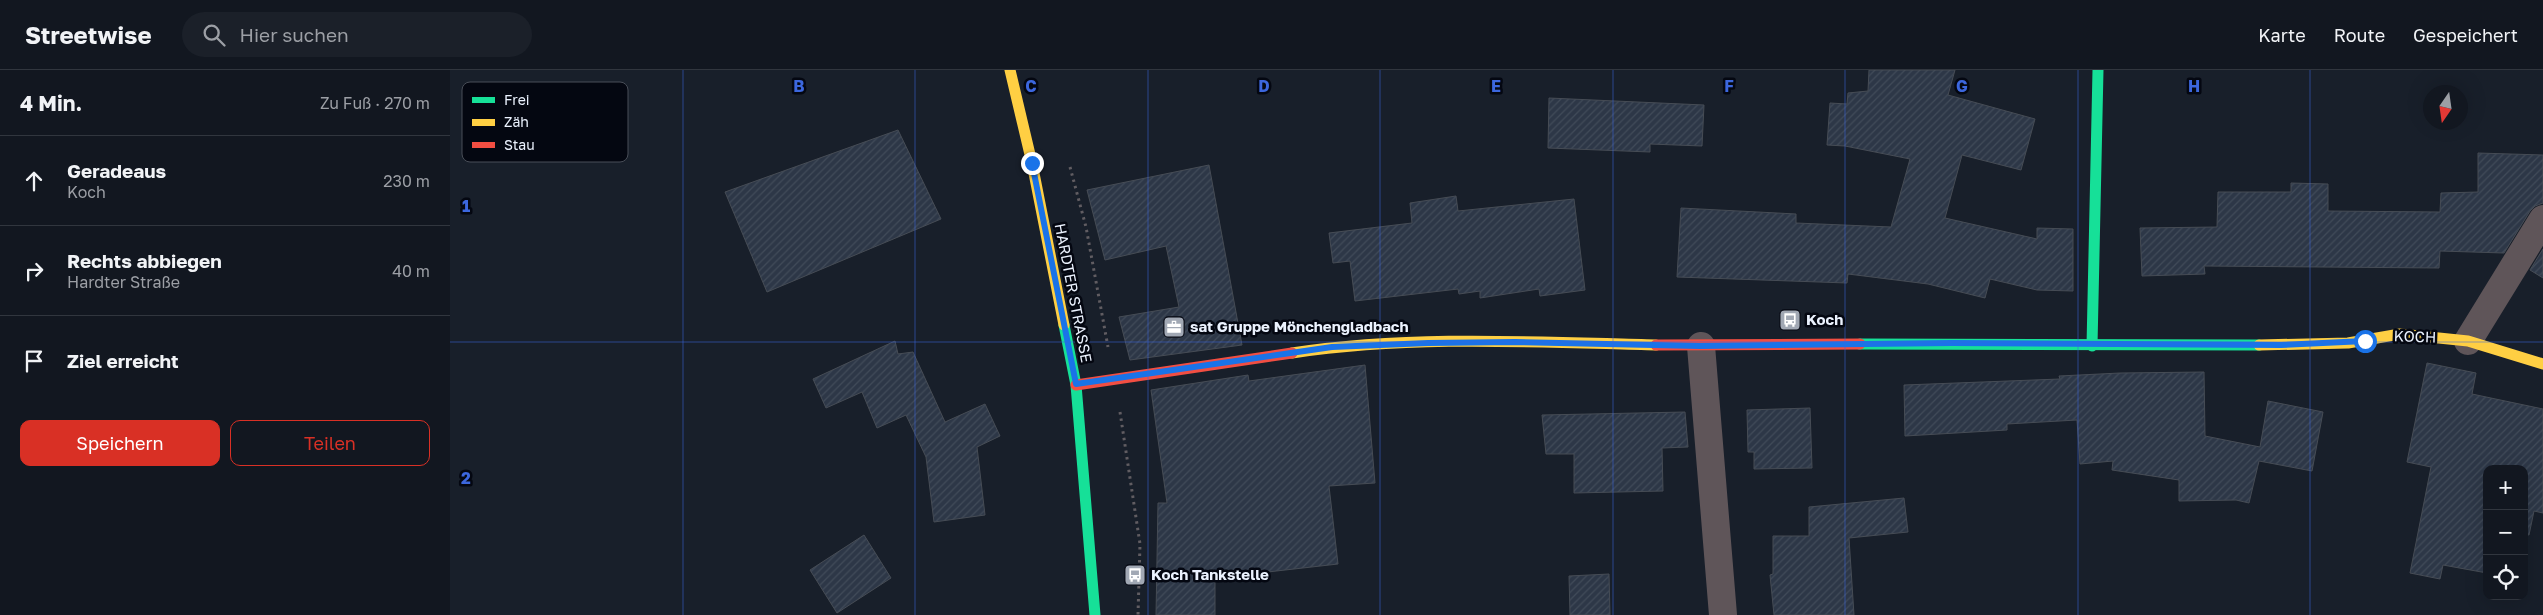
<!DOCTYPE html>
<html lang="de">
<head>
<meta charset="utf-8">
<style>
	body { margin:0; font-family:"Golos Text",sans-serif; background:#1b2029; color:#f1f3f6 }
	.controls { position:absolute; right:15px; bottom:15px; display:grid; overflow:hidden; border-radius:10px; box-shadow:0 5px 20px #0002 }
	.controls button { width:45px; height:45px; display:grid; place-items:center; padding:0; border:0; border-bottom:1px solid #31363e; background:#121720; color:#f1f3f6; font:25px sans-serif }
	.compass { position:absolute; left:1973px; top:15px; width:45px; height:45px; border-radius:50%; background:#121720; box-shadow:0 5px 20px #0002; rotate:193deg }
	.stop { position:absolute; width:15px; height:15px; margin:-11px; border:4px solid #1a73e8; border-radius:50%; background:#fff }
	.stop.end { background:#1a73e8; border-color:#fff; box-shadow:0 1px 5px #0008 }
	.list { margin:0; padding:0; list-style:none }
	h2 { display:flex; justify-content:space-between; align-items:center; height:65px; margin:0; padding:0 20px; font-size:21px }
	h2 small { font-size:16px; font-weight:400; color:#9c9fa5 }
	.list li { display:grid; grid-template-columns:32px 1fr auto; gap:15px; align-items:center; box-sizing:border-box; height:90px; padding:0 20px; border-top:1px solid #31363e }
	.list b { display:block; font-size:19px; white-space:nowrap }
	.list p { margin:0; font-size:16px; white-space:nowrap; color:#9c9fa5 }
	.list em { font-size:16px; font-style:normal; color:#9c9fa5 }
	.actions { display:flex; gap:10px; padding:15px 20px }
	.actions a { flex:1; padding:11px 0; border:1px solid #d93025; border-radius:10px; text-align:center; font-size:18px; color:#d93025 }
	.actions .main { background:#d93025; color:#fff }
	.icon { flex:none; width:28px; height:28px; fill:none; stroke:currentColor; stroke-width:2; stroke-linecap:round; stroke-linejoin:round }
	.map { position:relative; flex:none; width:2093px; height:545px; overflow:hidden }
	header { display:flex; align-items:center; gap:30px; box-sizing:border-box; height:70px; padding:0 25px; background:#121720; border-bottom:1px solid #31363e }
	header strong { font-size:24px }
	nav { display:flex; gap:28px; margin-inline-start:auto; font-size:18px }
	.search { width:350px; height:45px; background:#1b2029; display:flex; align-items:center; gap:12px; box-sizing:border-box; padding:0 18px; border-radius:28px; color:#9c9fa5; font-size:19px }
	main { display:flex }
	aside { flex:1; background:#121720 }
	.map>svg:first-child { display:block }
	.building { fill:url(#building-hatch); stroke:#464c55 }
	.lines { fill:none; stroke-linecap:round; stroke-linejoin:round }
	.path { stroke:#615d62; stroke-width:3; stroke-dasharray:2.5 4; stroke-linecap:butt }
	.street { stroke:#5f5559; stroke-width:28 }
	.fast { stroke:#16e098; stroke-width:11 }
	.slow { stroke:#ffcf43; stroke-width:11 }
	.jam { stroke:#f24e42; stroke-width:11 }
	.route { stroke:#1a73e8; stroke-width:6 }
	.grid { fill:none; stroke:#3c67de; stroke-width:1; stroke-opacity:0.55 }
	.labels { text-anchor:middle; stroke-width:5; stroke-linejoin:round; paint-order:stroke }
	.street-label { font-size:15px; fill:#ebf2fe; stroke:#040711 }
	.poi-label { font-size:15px; font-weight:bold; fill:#ebf2fe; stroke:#040711; text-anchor:start }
	.key { fill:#040711; stroke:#494e58; stroke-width:1 }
	.key-label { font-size:14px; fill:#ebf2fe }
	.grid-label { font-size:16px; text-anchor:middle; font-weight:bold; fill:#3c67de; stroke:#040711; stroke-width:5; stroke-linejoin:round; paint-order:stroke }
</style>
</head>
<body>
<header>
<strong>Streetwise</strong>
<div class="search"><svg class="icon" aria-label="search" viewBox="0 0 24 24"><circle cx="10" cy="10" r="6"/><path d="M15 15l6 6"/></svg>Hier suchen</div>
<nav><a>Karte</a><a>Route</a><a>Gespeichert</a></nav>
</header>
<main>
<aside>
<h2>4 Min.<small>Zu Fuß · 270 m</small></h2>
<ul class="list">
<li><svg class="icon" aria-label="ahead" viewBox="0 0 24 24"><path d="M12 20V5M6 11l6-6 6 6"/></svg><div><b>Geradeaus</b><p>Koch</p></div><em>230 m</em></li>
<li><svg class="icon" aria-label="right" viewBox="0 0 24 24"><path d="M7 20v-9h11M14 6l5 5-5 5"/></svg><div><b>Rechts abbiegen</b><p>Hardter Straße</p></div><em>40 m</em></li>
<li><svg class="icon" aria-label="arrive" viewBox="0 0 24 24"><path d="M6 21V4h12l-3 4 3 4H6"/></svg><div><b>Ziel erreicht</b></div></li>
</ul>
<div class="actions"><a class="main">Speichern</a><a>Teilen</a></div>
</aside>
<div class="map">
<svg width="2093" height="545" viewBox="0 0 2093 545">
	<defs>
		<pattern id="building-hatch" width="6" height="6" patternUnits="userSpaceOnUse" patternTransform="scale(1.25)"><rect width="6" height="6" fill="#2d3747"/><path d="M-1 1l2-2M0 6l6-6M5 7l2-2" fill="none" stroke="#414b59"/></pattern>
	</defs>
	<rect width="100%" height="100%" fill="#181f2a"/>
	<g class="building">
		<polygon points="1419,0 1505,0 1498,25 1585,49 1571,100 1512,85 1495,148 1587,169 1587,158 1623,159 1623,221 1587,220 1540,209 1535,228 1478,214 1398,204 1397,213 1227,207 1231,138 1346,144 1346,153 1441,157 1460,89 1395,76 1377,75 1380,33 1397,34 1398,23 1418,21"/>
		<polygon points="1099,28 1254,35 1252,76 1200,74 1200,82 1098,78"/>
		<polygon points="448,60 491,149 317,222 275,122"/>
		<polygon points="2028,83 2093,85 2093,133 2085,136 2080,141 2054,183 1990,181 1989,198 1754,196 1755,204 1692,206 1690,158 1767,157 1768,122 1841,122 1841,113 1878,114 1878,141 1990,142 1991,123 2028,122"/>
		<polygon points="759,95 792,275 680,290 669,247 729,237 716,176 655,190 637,120"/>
		<polygon points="1006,126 1008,141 1124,129 1135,220 1090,226 1089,219 1030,228 1030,221 1009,224 1008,219 905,231 900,191 883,193 879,163 962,153 960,133"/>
		<polygon points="2093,179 2093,208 2080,200"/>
		<polygon points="445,271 448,284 463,282 495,352 535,334 550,366 527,377 535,445 484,452 476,387 456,345 427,358 412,322 376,338 363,309"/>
		<polygon points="1977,293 2026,303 2022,324 2093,339 2093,443 2084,441 2079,465 2074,464 2074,399 2037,399 2037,503 1993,495 1990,509 1960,503 1981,397 1957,392"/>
		<polygon points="915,295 925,413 879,416 888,494 765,508 765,545 706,545 708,433 717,433 701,320 798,305 799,311"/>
		<polygon points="1754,302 1755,366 1810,377 1818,331 1873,342 1862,401 1809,391 1799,433 1786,430 1729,431 1729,410 1662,400 1663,391 1630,394 1627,350 1557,354 1557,360 1455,366 1454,315 1610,309 1609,306 1670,303"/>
		<polygon points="1360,338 1362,398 1304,399 1304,382 1298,382 1297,340"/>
		<polygon points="1235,342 1238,377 1212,378 1213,421 1124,423 1124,384 1096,384 1092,345"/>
		<polygon points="1454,428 1458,462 1399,468 1404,545 1324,545 1320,505 1323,504 1323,466 1359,466 1359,437"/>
		<polygon points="414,465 441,508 387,543 360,500"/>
		<polygon points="1159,504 1160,545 1120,545 1119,506"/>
	</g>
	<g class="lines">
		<g class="path">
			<polyline points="620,97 636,157 658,277"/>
			<polyline points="670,342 690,474 688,545"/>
		</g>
		<g class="street">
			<polyline points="2018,271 2093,149"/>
			<polyline points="1251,276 1273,545"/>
		</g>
		<g class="fast">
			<polyline points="614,255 626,315 645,545"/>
			<polyline points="1410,274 1809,275"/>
			<polyline points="1642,276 1648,0"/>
		</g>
		<g class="slow">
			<polyline points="560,0 582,93 614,255"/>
			<polyline points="1809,275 1898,273 1950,264 2018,271 2093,294"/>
			<path d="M842,283C962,265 1085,272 1206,275"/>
		</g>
		<g class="jam">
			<polyline points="1206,275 1410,274"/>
			<polyline points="626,315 842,283"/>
		</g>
	</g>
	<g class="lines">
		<polyline class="route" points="582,93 626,314 882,277 978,273 1065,272 1250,276 1502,273 1831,275 1915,271"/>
	</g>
	<path class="grid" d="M233,0V545M465,0V545M698,0V545M930,0V545M1163,0V545M1395,0V545M1628,0V545M1860,0V545M0,272H2093"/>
	<defs>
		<g id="bus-square" transform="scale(1.125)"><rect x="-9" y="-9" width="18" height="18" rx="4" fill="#a1a8b4" stroke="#040711"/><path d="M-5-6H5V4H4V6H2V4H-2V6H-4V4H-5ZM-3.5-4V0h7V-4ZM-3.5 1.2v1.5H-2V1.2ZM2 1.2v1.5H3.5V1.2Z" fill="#fff"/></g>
		<g id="office-square" transform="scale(1.125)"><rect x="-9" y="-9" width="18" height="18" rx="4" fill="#a1a8b4" stroke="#040711"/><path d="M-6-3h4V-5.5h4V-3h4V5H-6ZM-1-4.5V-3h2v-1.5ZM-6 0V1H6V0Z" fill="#fff"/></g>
	</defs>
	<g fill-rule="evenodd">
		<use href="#bus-square" x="1340" y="250"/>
		<use href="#office-square" x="724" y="257"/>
		<use href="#bus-square" x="685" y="505"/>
	</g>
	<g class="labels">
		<g class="street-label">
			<text transform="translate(623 223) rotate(79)" y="5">HARDTER STRASSE</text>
			<text transform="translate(1965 267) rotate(2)" y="5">KOCH</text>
		</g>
		<g class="poi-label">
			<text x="1356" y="255">Koch</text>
			<text x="740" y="262">sat Gruppe Mönchengladbach</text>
			<text x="701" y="510">Koch Tankstelle</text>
		</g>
	</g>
	<rect x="12" y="12" width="166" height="80" rx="8" class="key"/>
	<rect x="22" y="27" width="23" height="6" fill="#16e098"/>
	<rect x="22" y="49" width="23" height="7" fill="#ffcf43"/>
	<rect x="22" y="72" width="23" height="6" fill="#f24e42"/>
	<g class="key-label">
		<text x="54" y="35">Frei</text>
		<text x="54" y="57">Zäh</text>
		<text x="54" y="80">Stau</text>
	</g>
	<g class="grid-label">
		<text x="349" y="22">B</text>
		<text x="581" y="22">C</text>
		<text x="814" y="22">D</text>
		<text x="1046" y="22">E</text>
		<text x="1279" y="22">F</text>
		<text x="1512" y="22">G</text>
		<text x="1744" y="22">H</text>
		<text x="16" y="142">1</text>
		<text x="16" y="414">2</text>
	</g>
</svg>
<div class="controls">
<button>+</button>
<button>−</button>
<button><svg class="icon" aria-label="locate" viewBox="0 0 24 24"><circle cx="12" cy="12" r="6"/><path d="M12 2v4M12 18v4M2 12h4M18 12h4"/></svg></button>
</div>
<svg class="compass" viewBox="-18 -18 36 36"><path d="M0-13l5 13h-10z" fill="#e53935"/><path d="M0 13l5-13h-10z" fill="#9c9fa5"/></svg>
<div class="stop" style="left:1915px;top:271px"></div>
<div class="stop end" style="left:582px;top:93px"></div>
</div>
</main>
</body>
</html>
